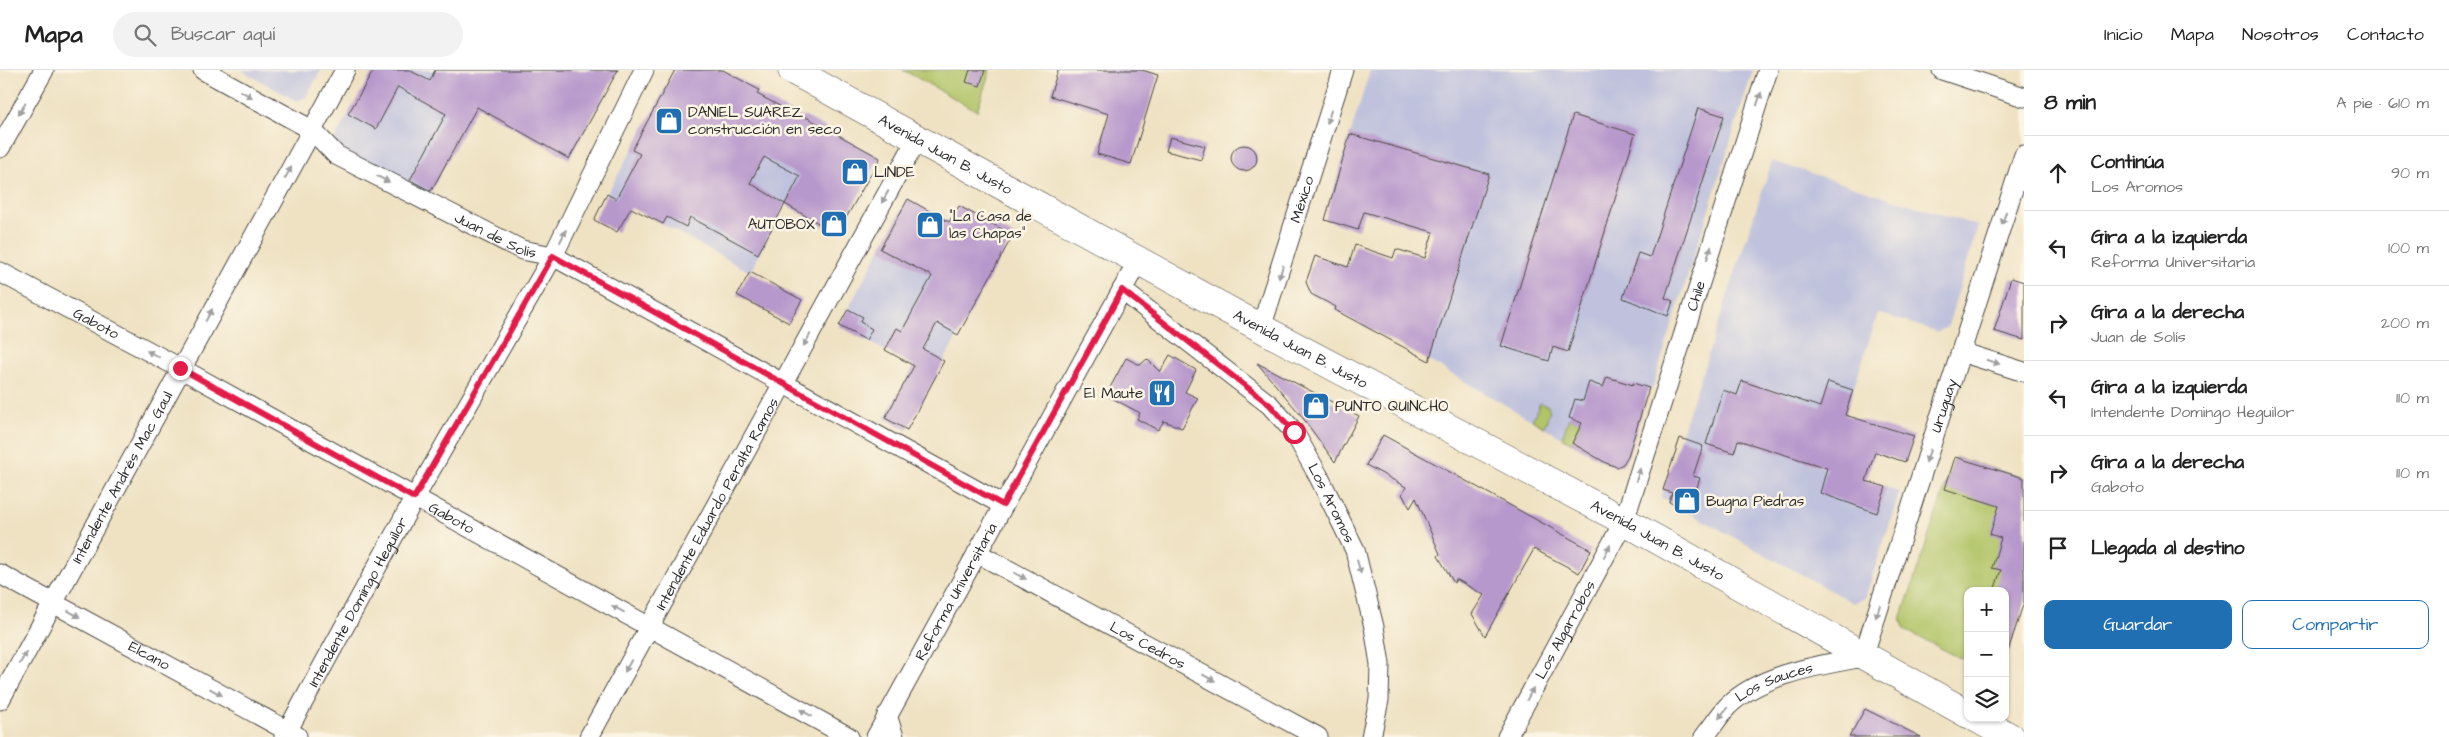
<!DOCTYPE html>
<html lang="es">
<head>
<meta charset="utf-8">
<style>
	body { margin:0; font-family:"Architects Daughter",sans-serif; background:#f2f2f2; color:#222 }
	.controls { position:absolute; right:15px; bottom:15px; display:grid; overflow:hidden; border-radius:10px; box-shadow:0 1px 4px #0004 }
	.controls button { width:45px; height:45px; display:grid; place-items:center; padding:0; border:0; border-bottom:1px solid #e0e0e0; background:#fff; color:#222; font:25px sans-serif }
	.stop { position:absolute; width:15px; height:15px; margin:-11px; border:4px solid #e11d48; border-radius:50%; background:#fff }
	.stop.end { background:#e11d48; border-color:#fff; box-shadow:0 1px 5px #0008 }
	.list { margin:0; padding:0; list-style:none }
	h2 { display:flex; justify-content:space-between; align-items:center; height:65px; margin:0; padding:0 20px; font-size:21px }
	h2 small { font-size:16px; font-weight:400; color:#767676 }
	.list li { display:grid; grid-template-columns:32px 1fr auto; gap:15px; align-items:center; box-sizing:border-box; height:75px; padding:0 20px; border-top:1px solid #e0e0e0 }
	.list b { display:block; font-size:19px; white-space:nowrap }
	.list p { margin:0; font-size:16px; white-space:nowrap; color:#767676 }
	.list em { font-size:16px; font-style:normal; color:#767676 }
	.actions { display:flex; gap:10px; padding:15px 20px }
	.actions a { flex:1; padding:11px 0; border:1px solid #1f6fb2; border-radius:10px; text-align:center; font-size:18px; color:#1f6fb2 }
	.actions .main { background:#1f6fb2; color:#fff }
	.icon { flex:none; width:28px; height:28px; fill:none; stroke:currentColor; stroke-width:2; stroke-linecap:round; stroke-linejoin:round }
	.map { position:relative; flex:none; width:2024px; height:667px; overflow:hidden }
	header { display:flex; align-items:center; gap:30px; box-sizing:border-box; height:70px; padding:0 25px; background:#fff; border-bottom:1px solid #e0e0e0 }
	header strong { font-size:24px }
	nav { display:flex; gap:28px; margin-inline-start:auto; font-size:18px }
	.search { width:350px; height:45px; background:#f2f2f2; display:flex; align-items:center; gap:12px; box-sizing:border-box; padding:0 18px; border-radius:28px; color:#767676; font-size:19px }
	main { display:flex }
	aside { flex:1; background:#fff }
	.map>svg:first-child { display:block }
	.industrial { fill:#c0c2dd }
	.green { fill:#b1c468; stroke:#6e784a }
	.building { fill:#b798cc; fill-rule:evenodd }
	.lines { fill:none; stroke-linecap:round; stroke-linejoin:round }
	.street-casing { stroke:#484642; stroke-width:21 }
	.primary-casing { stroke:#484642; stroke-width:29 }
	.street { stroke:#fff; stroke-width:19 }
	.primary { stroke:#fff; stroke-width:28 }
	.oneway { fill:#a0a0a0 }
	.route { stroke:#e11d48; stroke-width:6 }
	.labels { text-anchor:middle; stroke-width:5; stroke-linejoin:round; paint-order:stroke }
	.poi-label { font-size:15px; fill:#2b2b2b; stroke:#fcf5e5; text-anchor:start }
	.street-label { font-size:15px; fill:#2b2b2b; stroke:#fcf5e5 }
</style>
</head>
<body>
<header>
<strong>Mapa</strong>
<div class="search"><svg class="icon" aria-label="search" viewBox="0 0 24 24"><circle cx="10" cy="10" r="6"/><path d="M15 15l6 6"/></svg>Buscar aquí</div>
<nav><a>Inicio</a><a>Mapa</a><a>Nosotros</a><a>Contacto</a></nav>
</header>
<main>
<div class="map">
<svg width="2024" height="667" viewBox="0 0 2024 667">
	<rect width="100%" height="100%" fill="#fcf5e5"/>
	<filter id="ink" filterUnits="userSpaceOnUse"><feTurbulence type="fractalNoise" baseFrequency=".02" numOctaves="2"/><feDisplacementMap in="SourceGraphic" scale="10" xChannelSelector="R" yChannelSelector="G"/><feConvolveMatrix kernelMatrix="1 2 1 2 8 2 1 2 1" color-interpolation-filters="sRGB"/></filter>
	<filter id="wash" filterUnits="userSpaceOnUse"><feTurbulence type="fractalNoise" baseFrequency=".0096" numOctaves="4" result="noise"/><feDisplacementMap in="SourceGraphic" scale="20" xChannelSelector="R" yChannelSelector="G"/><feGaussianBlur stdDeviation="1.12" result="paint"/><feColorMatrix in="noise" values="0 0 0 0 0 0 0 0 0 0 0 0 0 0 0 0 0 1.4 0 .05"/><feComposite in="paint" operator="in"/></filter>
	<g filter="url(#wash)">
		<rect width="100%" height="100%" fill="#efe2c3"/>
		<g class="industrial">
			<polygon points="241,0 321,0 306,27 296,31"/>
			<polygon points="374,0 496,0 429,125 338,78 335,68"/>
			<polygon points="1370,0 1753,0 1652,319 1649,318 1628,386 1623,394 1614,396 1606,393 1429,291 1467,172 1330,131"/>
			<polygon points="804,46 827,58 785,134 750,202 607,124 632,80 640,84 803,48"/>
			<polygon points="1772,91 1978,156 1948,256 1938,262 1878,243 1845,345 1820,337 1803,391 1900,422 1865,528 1853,533 1661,427"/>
			<polygon points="880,179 932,206 913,241 958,265 907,360 885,348 914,296 839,256"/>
		</g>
		<g class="green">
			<polygon points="903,0 990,0 977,41"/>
			<polygon points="1540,333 1548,336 1550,342 1544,357 1532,350"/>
			<polygon points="1569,348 1581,352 1572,373 1562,367"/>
			<polygon points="1955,387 2024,408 2024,532 2005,591 2005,521 1968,521 1968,592 1905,560 1901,549"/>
		</g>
		<g id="blocks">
			<g class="building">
				<polygon points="374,0 409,0 430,11 435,0 618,0 569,89 477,37 431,121 410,110 446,44 398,17 376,59 348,44"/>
				<path d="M675,0H723L759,20L757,24L802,48L804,46L880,88L837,164L785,134L758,184L690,147L686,157L667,147L663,154L631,138L617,162L594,150L607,124L616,129L640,84L632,80ZM764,87L800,106L785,134L750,113Z"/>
				<polygon points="970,0 985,0 980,16 966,12"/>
				<polygon points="1058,0 1142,0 1158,5 1131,94 1097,84 1109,44 1050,26"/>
				<polygon points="1698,38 1724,46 1665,228 1673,231 1668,246 1623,228 1638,183 1650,187"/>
				<polygon points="1573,45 1635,64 1568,282 1553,277 1549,291 1501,276"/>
				<polygon points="1350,64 1489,104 1429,291 1335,240 1336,237 1311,224 1306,212 1315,186 1348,197 1355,175 1393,188 1396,179 1425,188 1433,162 1364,142 1358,160 1325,150"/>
				<polygon points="1170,67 1205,76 1201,90 1166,81"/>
				<circle cx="1244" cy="88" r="13"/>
				<polygon points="908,129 949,152 959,136 1013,165 958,265 937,253 923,279 944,291 907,360 885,348 914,296 885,280 897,258 902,261 932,206 880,179"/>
				<polygon points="750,202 802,230 789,253 737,225"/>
				<polygon points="2011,208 2024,212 2024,270 1994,261"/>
				<polygon points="848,239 863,247 860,252 872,259 866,270 839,256"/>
				<polygon points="1170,285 1196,300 1185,322 1198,328 1182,358 1164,351 1158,360 1137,349 1140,343 1106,325 1126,288 1140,295 1147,289 1160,302"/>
				<polygon points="1257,293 1359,346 1335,392 1300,344"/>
				<polygon points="1607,307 1633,315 1633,313 1649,318 1628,386 1623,394 1617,397 1606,393 1572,373 1582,353 1569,348 1575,329 1583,331 1589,312 1603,317"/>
				<polygon points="1742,311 1820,337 1828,312 1853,320 1845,345 1914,366 1905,392 1875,382 1866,411 1886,417 1877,443 1820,423 1827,398 1738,370 1734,383 1706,374 1723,320 1737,325"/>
				<polygon points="1383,365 1591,480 1579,503 1534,479 1485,566 1472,544 1484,525 1456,509 1454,513 1438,486 1440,484 1416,428 1410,438 1402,424 1406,417 1366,395"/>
				<polygon points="1680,368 1703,376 1693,406 1700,408 1689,442 1669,432 1672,423 1663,420"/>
				<polygon points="1955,387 2024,408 2024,532 2008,581 2005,581 2005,521 1994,521 2001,500 1992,498 2001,468 1990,464 1999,436 1945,419"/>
				<polygon points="1865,639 1921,667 1849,667"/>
			</g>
		</g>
	</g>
	<g filter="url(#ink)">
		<use href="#blocks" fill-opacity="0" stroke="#484642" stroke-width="1"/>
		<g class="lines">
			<g class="street-casing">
				<g id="street">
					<path id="s1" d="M203,0L312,60L336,85L522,180L553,186L1003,435"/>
					<polyline points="1942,0 2024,27"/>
					<polyline points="0,78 44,0"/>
					<path id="s2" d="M0,202L180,298L849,667"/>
					<path id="s3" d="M1122,220L1270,335L1294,362L1318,405L1355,480L1374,557L1380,594L1379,630L1371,667"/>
					<path id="s4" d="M1261,258L1343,0"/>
					<polyline points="1961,282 2024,302"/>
					<path id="s5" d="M977,483L1318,667"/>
					<path id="s6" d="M0,504L297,666"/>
					<path id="s7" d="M0,630L345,0"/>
					<polyline points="887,645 894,667"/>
					<path id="s8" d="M284,667L414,429L553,186L644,0"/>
					<path id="s9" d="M589,667L917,69"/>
					<path id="s10" d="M876,667L1138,191"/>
					<path id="s11" d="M1507,667L1624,451L1768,0"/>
					<path id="s12" d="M1704,667C1712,657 1719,646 1727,637C1759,604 1821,595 1863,587L2024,85"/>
				</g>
			</g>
			<g class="primary-casing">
				<g id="primary">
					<path id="s13" d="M792,0L1261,258L1624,451L1968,644"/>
					<polyline points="1976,648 2010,667"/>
				</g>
			</g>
			<use href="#street" class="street"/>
			<use href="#primary" class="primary"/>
		</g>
		<defs><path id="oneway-solid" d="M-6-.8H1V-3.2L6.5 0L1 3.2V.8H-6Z" transform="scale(1.25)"/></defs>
		<g class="oneway">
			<use href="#oneway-solid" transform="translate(246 24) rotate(29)"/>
			<use href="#oneway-solid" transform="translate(1759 29) rotate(-72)"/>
			<use href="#oneway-solid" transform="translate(22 39) rotate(120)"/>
			<use href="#oneway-solid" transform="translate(1329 47) rotate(107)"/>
			<use href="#oneway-solid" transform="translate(288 103) rotate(-61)"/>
			<use href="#oneway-solid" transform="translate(383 109) rotate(27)"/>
			<use href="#oneway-solid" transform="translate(885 127) rotate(119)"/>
			<use href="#oneway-solid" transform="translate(2004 148) rotate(108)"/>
			<use href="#oneway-solid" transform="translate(563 166) rotate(-64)"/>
			<use href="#oneway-solid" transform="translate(1709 183) rotate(-72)"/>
			<use href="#oneway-solid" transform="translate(1281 202) rotate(107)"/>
			<use href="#oneway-solid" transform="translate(209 245) rotate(-61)"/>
			<use href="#oneway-solid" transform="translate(807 270) rotate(119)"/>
			<use href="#oneway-solid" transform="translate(153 284) rotate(-152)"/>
			<use href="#oneway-solid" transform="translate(1993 292) rotate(17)"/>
			<use href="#oneway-solid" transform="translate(1928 386) rotate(108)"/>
			<use href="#oneway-solid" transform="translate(1638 405) rotate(-72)"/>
			<use href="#oneway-solid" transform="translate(1607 481) rotate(-62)"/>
			<use href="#oneway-solid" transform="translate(1359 497) rotate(74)"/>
			<use href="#oneway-solid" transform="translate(1020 506) rotate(28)"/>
			<use href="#oneway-solid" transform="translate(618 539) rotate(-152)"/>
			<use href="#oneway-solid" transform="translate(1878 541) rotate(108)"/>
			<use href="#oneway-solid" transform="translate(74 544) rotate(29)"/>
			<use href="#oneway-solid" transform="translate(23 588) rotate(-61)"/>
			<use href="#oneway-solid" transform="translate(628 596) rotate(119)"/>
			<use href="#oneway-solid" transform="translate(1209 608) rotate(28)"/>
			<use href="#oneway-solid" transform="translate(216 622) rotate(29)"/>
			<use href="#oneway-solid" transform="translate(1530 624) rotate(-62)"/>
			<use href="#oneway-solid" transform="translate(806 643) rotate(-151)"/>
			<use href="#oneway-solid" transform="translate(1723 643) rotate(128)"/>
		</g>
	</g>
	<g class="lines" filter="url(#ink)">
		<polyline class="route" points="180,298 414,428 553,186 1003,435 1122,220 1270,335 1294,362"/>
	</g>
	<defs>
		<g id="shop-square" transform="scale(1.4375)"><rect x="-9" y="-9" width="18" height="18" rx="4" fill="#1f6fb2" stroke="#fcf5e5"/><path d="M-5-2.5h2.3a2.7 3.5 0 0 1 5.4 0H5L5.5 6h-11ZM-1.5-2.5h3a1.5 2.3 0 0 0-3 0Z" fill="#fff"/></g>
		<g id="restaurant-square" transform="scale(1.4375)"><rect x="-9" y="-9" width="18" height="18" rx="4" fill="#1f6fb2" stroke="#fcf5e5"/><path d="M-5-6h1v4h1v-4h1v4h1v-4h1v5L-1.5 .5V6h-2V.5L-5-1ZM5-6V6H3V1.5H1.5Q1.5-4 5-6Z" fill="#fff"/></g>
	</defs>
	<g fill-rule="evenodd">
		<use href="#shop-square" x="669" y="51"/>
		<use href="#shop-square" x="855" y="102"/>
		<use href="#shop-square" x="834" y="154"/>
		<use href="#shop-square" x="930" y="155"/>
		<use href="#restaurant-square" x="1162" y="323"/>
		<use href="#shop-square" x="1316" y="336"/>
		<use href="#shop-square" x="1687" y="431"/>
	</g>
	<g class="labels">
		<g class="poi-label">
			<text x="688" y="47">DANIEL SUAREZ<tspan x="688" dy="17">construcción en seco</tspan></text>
			<text x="874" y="107">LINDE</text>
			<text x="949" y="151">"La Casa de<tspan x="949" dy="17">las Chapas"</tspan></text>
			<text x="815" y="159" text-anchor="end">AUTOBOX</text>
			<text x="1143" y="328" text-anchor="end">El Maute</text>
			<text x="1335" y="341">PUNTO QUINCHO</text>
			<text x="1706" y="436">Bugna Piedras</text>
		</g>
		<g class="street-label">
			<text dy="5" stroke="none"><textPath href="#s13" startOffset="175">Avenida Juan B. Justo</textPath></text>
			<text dy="5" stroke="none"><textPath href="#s4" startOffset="135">México</textPath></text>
			<text dy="5" stroke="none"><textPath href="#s1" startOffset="338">Juan de Solís</textPath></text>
			<text dy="5" stroke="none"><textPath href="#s11" startOffset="482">Chile</textPath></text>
			<text dy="5" stroke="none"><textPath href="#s2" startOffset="109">Gaboto</textPath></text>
			<text dy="5" stroke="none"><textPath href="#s13" startOffset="580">Avenida Juan B. Justo</textPath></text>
			<text dy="5" stroke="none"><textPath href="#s12" startOffset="449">Uruguay</textPath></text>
			<text dy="5" stroke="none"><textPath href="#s7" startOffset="254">Intendente Andrés Mac Gaul</textPath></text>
			<text dy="5" stroke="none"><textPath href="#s3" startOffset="304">Los Aromos</textPath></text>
			<text dy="5" stroke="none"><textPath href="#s9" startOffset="266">Intendente Eduardo Peralta Ramos</textPath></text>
			<text dy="5" stroke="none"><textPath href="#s2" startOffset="514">Gaboto</textPath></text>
			<text dy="5" stroke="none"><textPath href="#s13" startOffset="985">Avenida Juan B. Justo</textPath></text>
			<text dy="5" stroke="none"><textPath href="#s10" startOffset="166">Reforma Universitaria</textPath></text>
			<text dy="5" stroke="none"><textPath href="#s8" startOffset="154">Intendente Domingo Heguilor</textPath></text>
			<text dy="5" stroke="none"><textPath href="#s11" startOffset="122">Los Algarrobos</textPath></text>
			<text dy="5" stroke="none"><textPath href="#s5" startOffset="194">Los Cedros</textPath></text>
			<text dy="5" stroke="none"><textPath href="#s6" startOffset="170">Elcano</textPath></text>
			<text dy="5" stroke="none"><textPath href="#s12" startOffset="92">Los Sauces</textPath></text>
		</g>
	</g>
</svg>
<div class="controls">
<button>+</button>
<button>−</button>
<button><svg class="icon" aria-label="layers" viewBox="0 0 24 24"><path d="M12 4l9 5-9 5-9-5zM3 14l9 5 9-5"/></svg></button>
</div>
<div class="stop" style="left:1294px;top:362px"></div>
<div class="stop end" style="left:180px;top:298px"></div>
</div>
<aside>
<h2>8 min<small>A pie · 610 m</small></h2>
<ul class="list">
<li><svg class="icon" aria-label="ahead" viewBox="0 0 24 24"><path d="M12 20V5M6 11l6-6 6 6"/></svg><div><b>Continúa</b><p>Los Aromos</p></div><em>90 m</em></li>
<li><svg class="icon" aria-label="left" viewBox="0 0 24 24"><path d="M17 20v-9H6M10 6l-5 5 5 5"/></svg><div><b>Gira a la izquierda</b><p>Reforma Universitaria</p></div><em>100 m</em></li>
<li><svg class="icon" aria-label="right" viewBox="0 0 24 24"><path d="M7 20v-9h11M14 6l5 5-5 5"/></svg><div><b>Gira a la derecha</b><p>Juan de Solís</p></div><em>200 m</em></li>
<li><svg class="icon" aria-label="left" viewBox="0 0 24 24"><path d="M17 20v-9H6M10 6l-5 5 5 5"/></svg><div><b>Gira a la izquierda</b><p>Intendente Domingo Heguilor</p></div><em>110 m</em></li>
<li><svg class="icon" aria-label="right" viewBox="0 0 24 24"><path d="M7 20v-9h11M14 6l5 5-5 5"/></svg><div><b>Gira a la derecha</b><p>Gaboto</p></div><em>110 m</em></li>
<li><svg class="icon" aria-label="arrive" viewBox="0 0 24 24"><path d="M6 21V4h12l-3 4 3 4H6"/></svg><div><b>Llegada al destino</b></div></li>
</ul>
<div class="actions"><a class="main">Guardar</a><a>Compartir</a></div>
</aside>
</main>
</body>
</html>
